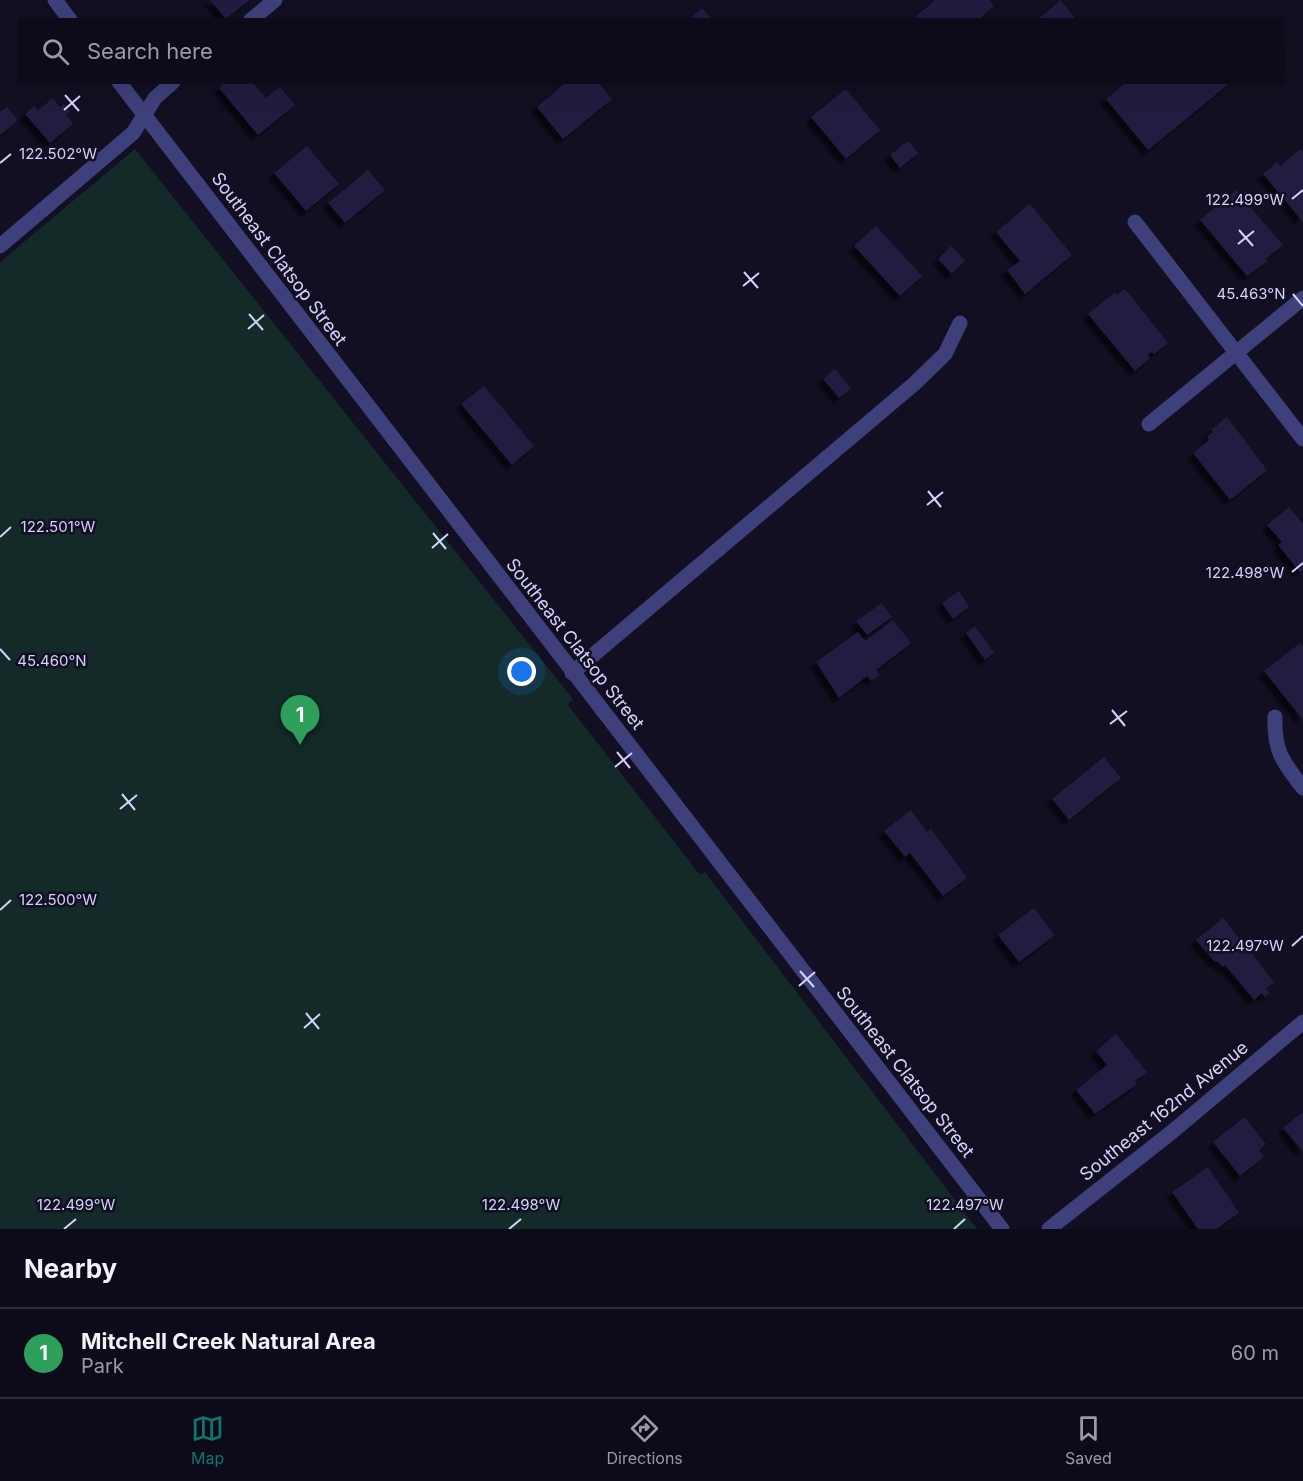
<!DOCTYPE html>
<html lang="en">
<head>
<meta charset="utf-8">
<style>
	body { margin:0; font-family:Inter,sans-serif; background:#1b1926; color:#f1f3f6 }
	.you { position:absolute; left:522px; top:672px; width:21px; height:21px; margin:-15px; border:4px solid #fff; border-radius:50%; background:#1a73e8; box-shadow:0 0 0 9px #1a73e833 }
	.badge { display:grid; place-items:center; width:39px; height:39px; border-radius:50%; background:#0f766e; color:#fff; font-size:20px; font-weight:700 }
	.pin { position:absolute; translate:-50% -50px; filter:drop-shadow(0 2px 3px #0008) }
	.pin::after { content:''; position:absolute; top:32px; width:21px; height:18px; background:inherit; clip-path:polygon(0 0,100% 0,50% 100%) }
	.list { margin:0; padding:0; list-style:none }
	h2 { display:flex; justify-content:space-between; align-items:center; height:78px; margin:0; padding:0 24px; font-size:26px }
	h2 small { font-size:20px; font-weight:400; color:#9a9ba2 }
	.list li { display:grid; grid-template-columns:39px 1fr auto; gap:18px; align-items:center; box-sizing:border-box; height:90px; padding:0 24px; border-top:2px solid #2d2b38 }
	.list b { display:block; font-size:22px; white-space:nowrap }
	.list p { margin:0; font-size:20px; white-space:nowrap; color:#9a9ba2 }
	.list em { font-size:20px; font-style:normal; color:#9a9ba2 }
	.icon { flex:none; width:33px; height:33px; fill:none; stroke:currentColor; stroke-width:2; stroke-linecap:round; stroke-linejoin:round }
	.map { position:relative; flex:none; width:1303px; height:1229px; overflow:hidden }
	.search { position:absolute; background:#0d0b19; box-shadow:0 6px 24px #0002; left:18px; right:18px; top:18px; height:66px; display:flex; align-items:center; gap:15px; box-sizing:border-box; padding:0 21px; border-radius:0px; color:#9a9ba2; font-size:22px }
	.sheet { height:168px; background:#0d0b19 }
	nav { display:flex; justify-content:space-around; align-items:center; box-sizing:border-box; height:84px; border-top:2px solid #2d2b38; background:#0d0b19; font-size:16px; color:#9a9ba2 }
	nav a { display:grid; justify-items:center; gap:3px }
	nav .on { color:#0f766e }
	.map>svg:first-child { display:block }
	.green { fill:#132a28 }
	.building { fill:#221d40; filter:url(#shadow) }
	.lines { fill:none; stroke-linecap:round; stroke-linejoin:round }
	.minor { stroke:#3e407c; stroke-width:15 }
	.ticks { fill:none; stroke:#d5d3fb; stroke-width:2 }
	.labels { text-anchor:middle; stroke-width:5; stroke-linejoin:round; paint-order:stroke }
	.street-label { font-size:18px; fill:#d5d3fb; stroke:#110f21 }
	.ticks-label { font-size:15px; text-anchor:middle; fill:#d5d3fb; stroke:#110f21; stroke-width:5; stroke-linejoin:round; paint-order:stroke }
</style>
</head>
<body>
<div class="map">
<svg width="1303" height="1229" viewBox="0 0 1303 1229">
	<defs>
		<filter id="shadow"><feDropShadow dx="-5.5" dy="5.5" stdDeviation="1.5" flood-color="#0009"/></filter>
	</defs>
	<rect width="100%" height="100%" fill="#110f21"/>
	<polygon class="green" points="135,149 573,699 568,705 700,875 705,872 977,1229 0,1229 0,262"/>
	<g class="building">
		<polygon points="210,0 249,0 226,19"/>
		<polygon points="935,0 989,0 994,6 978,20 915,20 914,18"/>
		<polygon points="1061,0 1076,20 1037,20"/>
		<polygon points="702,8 712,20 688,20"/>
		<polygon points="225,82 252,82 266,98 280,87 295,105 258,135 219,88"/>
		<polygon points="566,82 598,82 612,99 563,139 537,107"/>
		<polygon points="1127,82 1231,82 1148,150 1106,99"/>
		<polygon points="846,89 880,130 846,159 811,117"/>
		<polygon points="53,98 60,107 64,104 70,111 66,115 73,124 50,143 25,114 34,106 38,110"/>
		<polygon points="7,107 18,120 0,135 0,112"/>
		<polygon points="908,141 918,153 900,168 890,155"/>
		<polygon points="307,146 339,184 306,211 274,173"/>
		<polygon points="1301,149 1303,152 1303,222 1263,174 1277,162 1280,166"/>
		<polygon points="368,170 385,190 345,223 328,203"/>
		<polygon points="1236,190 1283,245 1266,259 1268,261 1247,276 1200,220"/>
		<polygon points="1030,204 1072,255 1025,294 1007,270 1020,261 996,232"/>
		<polygon points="876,226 922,276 900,296 854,246"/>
		<polygon points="951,246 965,261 952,274 938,259"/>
		<polygon points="1125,289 1168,343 1154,354 1152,352 1148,355 1150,358 1135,371 1088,314 1115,292 1117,295"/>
		<polygon points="835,369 851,388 839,398 823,379"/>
		<polygon points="484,386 534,446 512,465 461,404"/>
		<polygon points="1227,417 1267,470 1230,500 1193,453 1209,440 1207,436 1213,432 1211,430"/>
		<polygon points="1289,507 1303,524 1303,570 1300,572 1278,545 1282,542 1267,525"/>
		<polygon points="959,591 969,607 953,619 942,603"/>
		<polygon points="882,603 892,617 867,635 856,621"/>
		<polygon points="893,620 911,643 876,670 880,675 871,681 867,676 839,698 816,662 858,632 865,641"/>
		<polygon points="975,626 994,653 985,660 966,633"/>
		<polygon points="1300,643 1303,646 1303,720 1264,671"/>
		<polygon points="1104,757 1121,778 1069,820 1052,799"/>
		<polygon points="911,810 927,832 931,829 967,878 943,896 910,853 905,857 884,831"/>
		<polygon points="1034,908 1055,935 1019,962 998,935"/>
		<polygon points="1223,918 1274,982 1266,989 1270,993 1265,997 1262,993 1254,1000 1225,965 1223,967 1217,961 1215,962 1196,940"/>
		<polygon points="1116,1034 1147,1072 1135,1081 1137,1084 1095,1114 1076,1090 1107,1065 1096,1051"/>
		<polygon points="1303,1112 1303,1152 1283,1128"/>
		<polygon points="1244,1117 1266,1144 1259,1150 1264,1157 1240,1176 1213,1142"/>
		<polygon points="1208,1167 1239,1213 1216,1229 1198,1229 1172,1192"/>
	</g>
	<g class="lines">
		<g class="minor">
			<polyline points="55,0 70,20"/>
			<polyline points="251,20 275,0"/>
			<polyline points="119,82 1002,1229"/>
			<polyline points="1135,222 1303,439"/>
			<polyline points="0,246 133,133 155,98 173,82"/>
			<polyline points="1149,424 1303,298"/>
			<polyline points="572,673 914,384 945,354 960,323"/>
			<path d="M1275,717C1274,751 1282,761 1303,788"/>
			<polyline points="1049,1229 1173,1131 1303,1022"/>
		</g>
	</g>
	<path class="ticks" d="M65,95L79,111M64,110L80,96M0,163L11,154M1292,199L1303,190M1239,230L1253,246M1238,244L1254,231M744,272L758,288M743,286L759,273M1293,294L1303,306M249,314L263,330M248,329L264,315M928,491L941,507M927,505L943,492M433,533L446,549M0,537L11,527M432,548L448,534M1292,572L1303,563M0,649L10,660M1112,710L1125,726M1110,724L1127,711M617,752L630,768M615,767L632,753M122,794L135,810M120,809L137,795M0,910L11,900M1292,946L1303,936M800,971L814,987M799,986L815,972M306,1013L319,1029M304,1028L320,1014M64,1229L76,1219M509,1229L521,1219M954,1229L965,1219"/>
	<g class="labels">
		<g class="street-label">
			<text transform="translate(279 259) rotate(53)" y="6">Southeast Clatsop Street</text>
			<text transform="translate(575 644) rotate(52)" y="6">Southeast Clatsop Street</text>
			<text transform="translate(905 1072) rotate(52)" y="6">Southeast Clatsop Street</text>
			<text transform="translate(1164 1111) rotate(-39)" y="6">Southeast 162nd Avenue</text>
		</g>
	</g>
	<g class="ticks-label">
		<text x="58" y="159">122.502°W</text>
		<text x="1245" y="205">122.499°W</text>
		<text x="1251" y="299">45.463°N</text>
		<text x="58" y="532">122.501°W</text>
		<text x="1245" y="578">122.498°W</text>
		<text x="52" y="666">45.460°N</text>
		<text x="58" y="905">122.500°W</text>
		<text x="1245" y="951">122.497°W</text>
		<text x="76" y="1210">122.499°W</text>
		<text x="521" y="1210">122.498°W</text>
		<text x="965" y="1210">122.497°W</text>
	</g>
</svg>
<div class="you"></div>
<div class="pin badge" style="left:300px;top:745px;background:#2e9e5b">1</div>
<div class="search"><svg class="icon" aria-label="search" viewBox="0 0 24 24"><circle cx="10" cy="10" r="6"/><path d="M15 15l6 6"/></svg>Search here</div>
</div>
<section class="sheet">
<h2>Nearby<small></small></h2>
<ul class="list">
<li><span class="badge" style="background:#2e9e5b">1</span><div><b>Mitchell Creek Natural Area</b><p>Park</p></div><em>60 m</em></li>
</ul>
</section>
<nav>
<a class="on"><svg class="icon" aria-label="map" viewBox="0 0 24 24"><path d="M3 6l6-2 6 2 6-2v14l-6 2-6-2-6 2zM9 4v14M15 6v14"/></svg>Map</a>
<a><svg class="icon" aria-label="directions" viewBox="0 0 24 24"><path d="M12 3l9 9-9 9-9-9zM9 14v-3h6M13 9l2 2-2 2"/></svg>Directions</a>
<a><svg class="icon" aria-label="saved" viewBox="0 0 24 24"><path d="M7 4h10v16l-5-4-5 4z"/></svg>Saved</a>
</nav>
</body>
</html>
